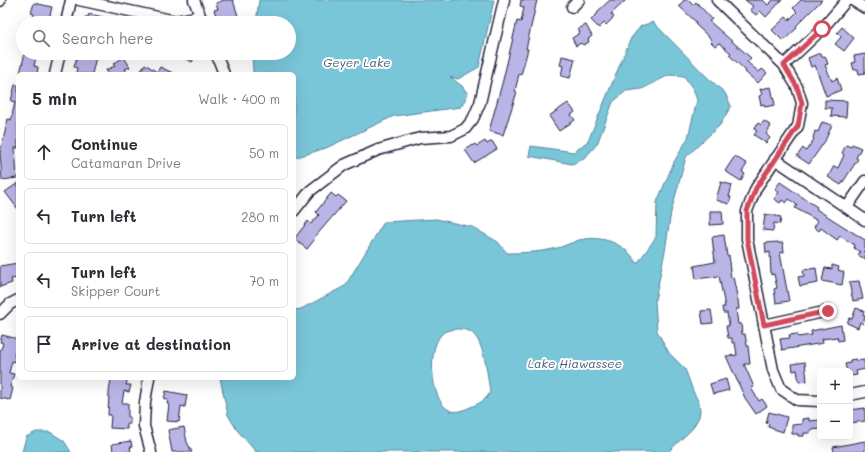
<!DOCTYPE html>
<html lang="en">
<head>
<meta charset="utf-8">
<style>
	body { margin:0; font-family:Mali,sans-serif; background:#f7f7f7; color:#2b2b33 }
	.controls { position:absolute; right:12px; bottom:12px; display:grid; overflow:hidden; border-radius:6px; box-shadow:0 4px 16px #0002 }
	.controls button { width:36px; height:36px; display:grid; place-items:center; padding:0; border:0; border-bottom:1px solid #e1e1e2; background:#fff; color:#2b2b33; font:20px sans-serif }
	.stop { position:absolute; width:12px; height:12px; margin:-9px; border:3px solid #d1495b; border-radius:50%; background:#fff }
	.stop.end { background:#d1495b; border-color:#fff; box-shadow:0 1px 4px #0008 }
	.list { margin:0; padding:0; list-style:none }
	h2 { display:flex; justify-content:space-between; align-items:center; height:52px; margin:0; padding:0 16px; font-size:17px }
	h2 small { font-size:13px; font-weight:400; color:#7c7c81 }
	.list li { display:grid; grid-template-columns:26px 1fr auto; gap:12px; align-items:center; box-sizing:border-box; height:56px; margin:0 8px 8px; padding:0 8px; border:1px solid #e1e1e2; border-radius:6px }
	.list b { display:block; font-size:15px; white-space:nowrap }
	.list p { margin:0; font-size:13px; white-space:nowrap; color:#7c7c81 }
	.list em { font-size:13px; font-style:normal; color:#7c7c81 }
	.icon { flex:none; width:22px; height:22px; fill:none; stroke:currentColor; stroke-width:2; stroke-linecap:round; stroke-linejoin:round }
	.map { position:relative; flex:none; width:865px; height:452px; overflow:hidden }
	.search { position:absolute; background:#fff; box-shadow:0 4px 16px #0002; left:16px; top:16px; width:280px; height:44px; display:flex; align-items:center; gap:10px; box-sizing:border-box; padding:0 14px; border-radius:22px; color:#7c7c81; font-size:15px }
	.panel { position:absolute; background:#fff; box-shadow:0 4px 16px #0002; left:16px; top:72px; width:280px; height:308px; border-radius:6px }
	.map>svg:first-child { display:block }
	.water { fill:#7ac6d9; stroke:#57849a; fill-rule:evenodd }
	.building { fill:#bab5e7; stroke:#22223b }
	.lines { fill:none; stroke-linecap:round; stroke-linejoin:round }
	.minor-casing { stroke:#22223b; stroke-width:13 }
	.minor { stroke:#fff; stroke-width:10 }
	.route { stroke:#d1495b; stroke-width:5 }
	.labels { text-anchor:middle; stroke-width:4; stroke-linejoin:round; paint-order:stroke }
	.water-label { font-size:12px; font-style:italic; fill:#415b72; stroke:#fff }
</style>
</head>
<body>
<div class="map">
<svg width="865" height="452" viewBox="0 0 865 452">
	<rect width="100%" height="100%" fill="#fff"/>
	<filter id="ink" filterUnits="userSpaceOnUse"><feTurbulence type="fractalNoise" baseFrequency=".025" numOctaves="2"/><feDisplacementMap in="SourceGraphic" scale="8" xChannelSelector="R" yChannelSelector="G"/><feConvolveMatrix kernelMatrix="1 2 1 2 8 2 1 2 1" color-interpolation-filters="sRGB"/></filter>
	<g filter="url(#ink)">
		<g class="water">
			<polygon points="259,0 494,0 479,67 458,79 450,77 462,86 468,94 461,107 394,116 326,148 294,158 294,74 256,74 253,72 252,53 289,53 289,23 256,23"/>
			<path d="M653,22L707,77L725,93L731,106L720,125L686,157L671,212L665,251L655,300L657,331L669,353L685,369L693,391L699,403L700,410L699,417L692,429L668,452H256L237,430L228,415L220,378H294V310L301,309L345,286L384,222L436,219L472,227L498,242L507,253C525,253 544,252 561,247C567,245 573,242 579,240C598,236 616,240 630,254C633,257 635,261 637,264L656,237L657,202L674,162L688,138L697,100L693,89L684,76L669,75L642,89L626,91L613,102L597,144L584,159L572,164L529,156L531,146L574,152L588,141L631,38L641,26ZM456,329C461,329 466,329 471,332C485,342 487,375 490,391C489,398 480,403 473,406C466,409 456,414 449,410C430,401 426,345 444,332C448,330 452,330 456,329Z"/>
			<polygon points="36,432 50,432 64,441 71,452 22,452 26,437"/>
		</g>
		<g class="building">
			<polygon points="224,0 233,0 239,19 236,20 237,23 219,23 214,10 218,9 216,3"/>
			<polygon points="521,0 537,0 526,49 528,49 521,75 519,74 515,91 517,92 503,135 489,131 503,80 517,21 521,22 524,7 520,6"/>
			<polygon points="610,0 626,0 611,14 614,17 606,25 604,23 599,28 591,20 598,13 597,12"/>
			<polygon points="684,0 688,0 693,5 696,2 712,19 709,21 751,58 747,62 759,72 762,69 767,73 758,83 745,72 746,71 729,55 731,53 719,43 715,46 710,41 711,39 695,24 696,22 679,6"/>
			<polygon points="745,0 763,0 768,5 773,0 782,0 766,17 760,11 756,15 750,10 753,6"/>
			<polygon points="801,0 822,0 796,26 797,28 783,41 772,30 786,17 789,20 797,12 793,8"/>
			<polygon points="34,3 52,7 48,23 32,23 34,14 31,13"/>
			<polygon points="89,14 103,17 101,23 84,23 85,17 88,17"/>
			<polygon points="586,25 592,36 588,39 589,42 583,45 581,43 576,46 572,38 580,33 578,29"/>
			<polygon points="842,27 854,38 844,51 835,44 841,37 837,33"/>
			<polygon points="25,53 37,53 34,66 38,67 37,74 20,73"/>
			<polygon points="78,53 97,53 92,74 76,74 77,68 74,67"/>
			<polygon points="176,53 197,53 192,62"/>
			<polygon points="820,53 822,57 825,56 828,64 825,65 832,81 837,78 841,90 826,96 815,65 811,67 808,58"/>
			<polygon points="865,54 865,73 859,74 858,69 854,70 852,63 855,62 854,56"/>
			<polygon points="562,56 575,59 570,78 561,76 563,66 560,65"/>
			<polygon points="124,57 130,67 125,69 128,74 108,74 106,70 115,66 113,64"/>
			<polygon points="145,64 157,72 160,67 175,74 143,74 140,72"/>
			<polygon points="15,85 18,85 18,148 15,148 17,178 2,180 0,153 8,119 11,120 15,102 11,101"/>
			<polygon points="771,87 775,105 765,107 764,104 761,105 759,96 762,95 760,89"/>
			<polygon points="825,100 847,101 846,117 831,116 832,108 825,108"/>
			<polygon points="568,103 575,112 571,115 575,120 559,131 549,116"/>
			<polygon points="764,121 771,126 766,134 770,138 766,143 754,135 757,131 754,129 758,123 761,125"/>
			<polygon points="822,122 832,125 825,141 809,164 797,156 803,148 806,151 814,139 813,138 815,131 818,132"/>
			<polygon points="485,141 487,144 492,141 497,149 474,163 465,150 475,144 477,146"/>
			<polygon points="852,144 861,148 856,158 858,159 841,185 828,177 834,166 838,168 844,155 842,153 846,145 851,147"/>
			<polygon points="735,156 747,164 742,172 745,174 741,181 725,171"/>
			<polygon points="721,182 732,185 729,197 731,197 729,204 716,200"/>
			<polygon points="780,182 817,207 816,209 865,240 865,259 858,255 860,252 854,248 855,245 840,236 837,240 821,228 819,231 814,227 818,221 795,208 797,205 789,199 786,203 782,200 780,203 774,199 779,192 775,189"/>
			<polygon points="18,183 18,209 5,192"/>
			<polygon points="331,193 336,197 338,195 346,201 314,238 315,239 307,249 294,239 308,221 311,224 319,215 316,212"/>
			<polygon points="710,211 722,211 723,224 710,225"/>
			<polygon points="765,214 781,217 780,224 774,223 773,231 763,230"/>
			<polygon points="724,235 727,256 729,255 730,263 729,263 731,278 733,277 738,300 739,309 736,309 738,324 741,324 742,334 745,334 747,346 748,346 750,364 744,364 754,387 751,388 759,401 762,399 767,406 756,414 745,398 726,356 737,355 735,343 732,343 732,338 728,338 726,326 729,326 727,313 723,313 722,307 725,307 719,276 696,279 694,266 715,262 712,237"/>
			<polygon points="778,242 778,243 783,243 784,252 780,253 789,301 776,303 774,289 777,288 774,274 771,275 770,252 766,253 765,243"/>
			<polygon points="18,263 18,278 11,279 12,283 0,287 0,266"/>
			<polygon points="832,265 839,267 838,270 844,272 842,285 822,281 825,268 832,269"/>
			<polygon points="816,268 818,283 800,286 798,277 804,276 803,270"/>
			<polygon points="859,281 863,299 853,301 849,282"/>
			<polygon points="856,308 864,311 863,315 865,316 863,324 860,322 858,328 847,323 849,318 852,319"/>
			<polygon points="711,310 713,323 703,324 701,311"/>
			<polygon points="841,325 843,340 838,341 837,337 822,339 823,343 782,350 780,339 790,338 789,335 797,334 798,337 812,335 811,331"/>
			<polygon points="2,335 18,339 14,356 16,356 14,362 12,361 9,373 14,374 10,387 13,388 10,400 0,398 0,352 3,343 0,342"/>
			<polygon points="856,359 856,361 864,360 865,369 856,371 857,375 850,376 850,371 847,371 845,364 850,363 850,360"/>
			<polygon points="805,362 807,381 799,382 797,370 793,371 792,364"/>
			<polygon points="111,378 128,378 126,385 131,385 129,392 124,391 122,403 128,403 128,417 130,417 130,424 127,424 127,429 110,428 111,415 108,415 109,393"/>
			<polygon points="726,379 729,390 713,394 710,384"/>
			<polygon points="166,391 187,395 185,407 181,406 179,422 167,421 169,404 167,404 168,400 164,399"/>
			<polygon points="865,408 865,421 850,423 850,410"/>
			<polygon points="769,412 787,417 783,432 768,427 769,424 766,423"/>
			<polygon points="809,418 809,421 820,420 820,429 810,430 810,433 804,433 804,436 798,436 798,434 792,434 792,425 802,424 802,419"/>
			<polygon points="184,427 187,442 192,452 172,452 168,430"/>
			<polygon points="131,441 132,447 130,447 131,452 113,452 112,444"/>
			<polygon points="865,441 865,452 834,452 833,447"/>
		</g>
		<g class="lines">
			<g class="minor-casing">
				<g id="minor">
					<polyline points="79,0 176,21 199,16"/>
					<polyline points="194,0 203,23"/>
					<polyline points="717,0 784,65 797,87 802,103 798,126 756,188 747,211 747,239 773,370 781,389 797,400 820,401"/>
					<polyline points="852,0 865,8"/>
					<polyline points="0,1 0,0"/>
					<polyline points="572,7 579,0"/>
					<polyline points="66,23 71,0"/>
					<polyline points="216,53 224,74"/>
					<polyline points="784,65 822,29 847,0"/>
					<polyline points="55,74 60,53"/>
					<polyline points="775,159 865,220"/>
					<polyline points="847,207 865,181"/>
					<polyline points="294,211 310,191 344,165 378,150 420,138 451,136 465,129 473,119 480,103 504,0"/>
					<polyline points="0,314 10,304 18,300"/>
					<polyline points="764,325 828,311"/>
					<polyline points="149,378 145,402 144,426 151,452"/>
					<polyline points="850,395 865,392"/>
				</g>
			</g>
			<use href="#minor" class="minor"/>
		</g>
	</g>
	<g class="lines" filter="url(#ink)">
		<polyline class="route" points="822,29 784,65 797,87 802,103 798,126 756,188 747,211 747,239 764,325 828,311"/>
	</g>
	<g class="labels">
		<g class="water-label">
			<text x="357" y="67">Geyer Lake</text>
			<text x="575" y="368">Lake Hiawassee</text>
		</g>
	</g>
</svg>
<div class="controls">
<button>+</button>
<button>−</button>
</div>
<div class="stop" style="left:822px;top:29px"></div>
<div class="stop end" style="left:828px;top:311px"></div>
<div class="search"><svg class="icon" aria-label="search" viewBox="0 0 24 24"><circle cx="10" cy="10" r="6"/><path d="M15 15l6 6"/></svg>Search here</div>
<section class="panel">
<h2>5 min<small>Walk · 400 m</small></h2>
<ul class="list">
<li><svg class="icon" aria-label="ahead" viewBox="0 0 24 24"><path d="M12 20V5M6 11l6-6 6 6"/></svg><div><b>Continue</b><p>Catamaran Drive</p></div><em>50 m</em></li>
<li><svg class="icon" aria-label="left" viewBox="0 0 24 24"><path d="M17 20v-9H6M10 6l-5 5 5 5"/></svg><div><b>Turn left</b></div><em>280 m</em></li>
<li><svg class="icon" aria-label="left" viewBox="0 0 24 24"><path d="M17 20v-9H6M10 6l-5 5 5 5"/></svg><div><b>Turn left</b><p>Skipper Court</p></div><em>70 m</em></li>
<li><svg class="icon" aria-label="arrive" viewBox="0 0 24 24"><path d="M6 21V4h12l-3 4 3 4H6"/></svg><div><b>Arrive at destination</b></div></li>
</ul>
</section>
</div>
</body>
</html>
